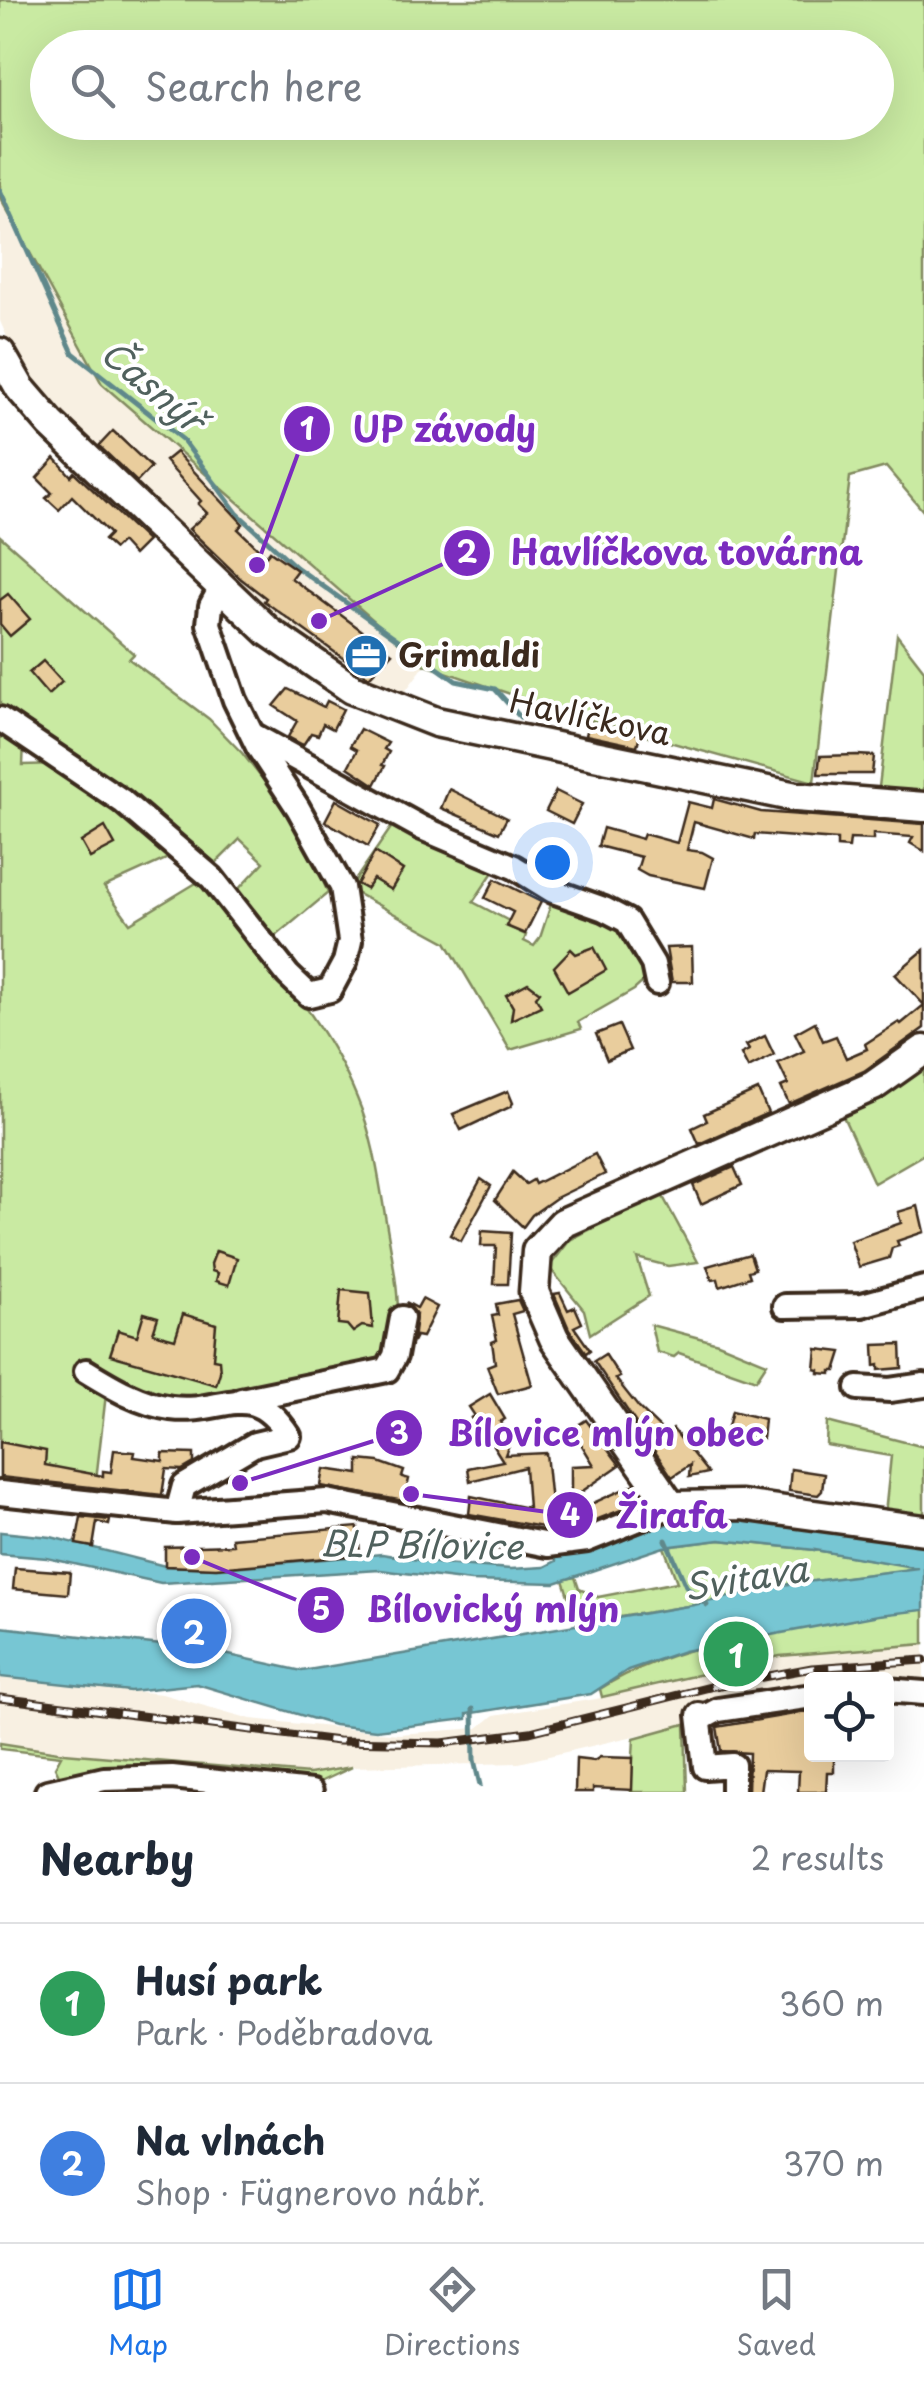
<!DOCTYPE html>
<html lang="en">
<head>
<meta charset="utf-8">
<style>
	body { margin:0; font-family:"Playpen Sans",sans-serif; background:#f2f2f3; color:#1f2937 }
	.controls { position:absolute; right:30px; bottom:30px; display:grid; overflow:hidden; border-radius:10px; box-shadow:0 10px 40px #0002 }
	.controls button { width:90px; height:90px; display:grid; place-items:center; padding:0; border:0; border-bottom:2px solid #e0e1e3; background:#fff; color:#1f2937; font:50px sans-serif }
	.you { position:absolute; left:552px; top:862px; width:35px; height:35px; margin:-25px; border:8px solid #fff; border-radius:50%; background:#1a73e8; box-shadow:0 0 0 15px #1a73e833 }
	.badge { display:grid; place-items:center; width:65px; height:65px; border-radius:50%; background:#1a73e8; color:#fff; font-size:32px; font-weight:700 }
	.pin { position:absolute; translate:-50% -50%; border:5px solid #fff; box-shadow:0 2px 10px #0006 }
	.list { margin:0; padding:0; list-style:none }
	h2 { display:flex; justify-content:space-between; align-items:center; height:130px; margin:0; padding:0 40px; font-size:42px }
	h2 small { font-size:32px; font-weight:400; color:#747a83 }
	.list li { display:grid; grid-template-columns:65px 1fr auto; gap:30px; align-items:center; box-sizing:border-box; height:160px; padding:0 40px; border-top:2px solid #e0e1e3 }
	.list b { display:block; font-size:38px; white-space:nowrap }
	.list p { margin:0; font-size:32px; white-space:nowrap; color:#747a83 }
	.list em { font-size:32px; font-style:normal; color:#747a83 }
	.icon { flex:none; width:55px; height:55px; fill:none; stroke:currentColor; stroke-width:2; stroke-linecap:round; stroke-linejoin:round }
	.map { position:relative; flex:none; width:924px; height:1792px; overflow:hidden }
	.search { position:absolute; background:#fff; box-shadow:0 10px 40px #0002; left:30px; right:30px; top:30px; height:110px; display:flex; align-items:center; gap:25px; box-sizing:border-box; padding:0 35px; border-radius:55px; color:#747a83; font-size:38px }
	.sheet { height:450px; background:#fff }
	nav { display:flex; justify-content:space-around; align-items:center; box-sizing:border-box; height:140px; border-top:2px solid #e0e1e3; background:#fff; font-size:28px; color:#747a83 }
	nav a { display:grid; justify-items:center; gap:5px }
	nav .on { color:#1a73e8 }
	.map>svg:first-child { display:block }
	.built { fill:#f8f0e2 }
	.green { fill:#c9eaa2; stroke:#828a60; stroke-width:2.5; fill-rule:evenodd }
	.water { fill:#77c6d3; stroke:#5f888b; stroke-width:2.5 }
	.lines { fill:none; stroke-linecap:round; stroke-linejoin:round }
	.stream { stroke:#5f888b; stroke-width:5 }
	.building { fill:#e9cd9d; stroke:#3b2a1e; stroke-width:2.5 }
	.minor-casing { stroke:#3b2a1e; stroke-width:30 }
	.major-casing { stroke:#3b2a1e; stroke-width:35 }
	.minor { stroke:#fff; stroke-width:22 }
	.major { stroke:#fff; stroke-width:28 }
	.rail-casing { stroke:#3b2a1e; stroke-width:9 }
	.rail { stroke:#fff; stroke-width:5; stroke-dasharray:15; stroke-linecap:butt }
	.labels { text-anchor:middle; stroke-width:8; stroke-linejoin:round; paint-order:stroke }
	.poi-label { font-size:32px; font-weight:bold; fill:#3b2a1e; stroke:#fff; text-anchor:start }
	.street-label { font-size:32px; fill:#3b2a1e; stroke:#fff }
	.water-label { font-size:35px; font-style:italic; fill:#50615d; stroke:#fff }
	.leader { fill:none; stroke:#7b2cbf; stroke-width:4 }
	.callout-dot { fill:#7b2cbf; stroke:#fff; stroke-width:4 }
	.mark-label { font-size:30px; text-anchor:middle; font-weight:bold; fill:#fff }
	.callout-label { font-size:35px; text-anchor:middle; font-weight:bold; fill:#7b2cbf; stroke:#fff; stroke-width:8; stroke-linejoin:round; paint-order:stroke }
</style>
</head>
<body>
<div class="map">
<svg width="924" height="1792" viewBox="0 0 924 1792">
	<rect width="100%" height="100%" fill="#fff"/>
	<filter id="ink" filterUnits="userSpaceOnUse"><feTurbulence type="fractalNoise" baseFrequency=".01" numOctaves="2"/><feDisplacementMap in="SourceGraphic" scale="20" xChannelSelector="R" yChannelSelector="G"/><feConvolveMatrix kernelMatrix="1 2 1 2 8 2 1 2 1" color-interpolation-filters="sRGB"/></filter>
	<g filter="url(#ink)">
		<g class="built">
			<polygon points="0,198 102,384 425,665 404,693 366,679 323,654 260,604 90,440 20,367 0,321"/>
			<polygon points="924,1644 924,1682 812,1680 811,1689 692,1714 685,1724 519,1763 352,1767 309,1774 64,1753 0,1743 0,1677 162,1694 251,1719 399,1734 478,1728 494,1715 596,1699 780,1656"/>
		</g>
		<g class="green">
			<path d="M0,0H924V512L886,467L850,477L814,782L572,715L425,665L102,384L0,198ZM48,48H876V122H48Z"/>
			<polygon points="0,536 134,654 129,659 209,719 242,753 271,790 313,857 328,893 269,942 232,896 264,862 240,839 210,869 0,716"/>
			<polygon points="897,635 924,670 924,793 879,787"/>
			<path d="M0,724L24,742L23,765L60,764L175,855L104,887L130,923L201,880C259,949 323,1014 357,1098C375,1140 380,1188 388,1233C395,1275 406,1319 388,1361L221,1391L219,1400L190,1403L87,1380L85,1387L106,1394L94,1497L0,1486Z"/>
			<polygon points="397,819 497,866 473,902 509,921 507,926 526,935 524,941 534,946 540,938 553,898 616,919 652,974 634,990 578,1022 581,1029 510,1050 446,942 349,889"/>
			<polygon points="924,1067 924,1154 874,1183 842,1114 892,1091"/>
			<polygon points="661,1193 698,1262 668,1266 637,1258 649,1296 590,1334 584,1310 549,1267 570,1240"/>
			<polygon points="651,1325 718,1343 767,1363 756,1380 679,1353 674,1357 657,1352"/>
			<polygon points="827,1422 924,1447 924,1519 885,1514 891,1456 826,1445"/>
			<polygon points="720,1540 815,1550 922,1568 782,1585 694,1605 577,1624 563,1580 575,1577 579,1589 598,1597 677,1582 664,1547"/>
			<path d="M916,1609L924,1610V1644L780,1656L602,1697L600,1689C680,1637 821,1623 916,1609Z"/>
			<polygon points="685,1724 687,1792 631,1792 634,1738"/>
			<polygon points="0,1743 64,1753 309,1774 352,1767 318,1783 205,1772 72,1779 60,1777 55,1767 61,1756 0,1749"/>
		</g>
		<polygon class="water" points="682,1519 754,1520 924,1543 924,1610 879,1615 684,1651 628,1670 591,1694 473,1713 467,1714 467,1719 376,1730 334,1725 197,1684 130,1691 0,1677 0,1627 206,1650 302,1671 694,1605 782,1585 918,1568 815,1550 720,1540 664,1547 555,1583 471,1581 380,1570 161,1583 47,1558 0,1554 0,1532 51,1537 165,1566 219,1568 382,1554 442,1564 511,1569 544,1567 556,1561 556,1556 592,1550"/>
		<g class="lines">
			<g class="stream">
				<polyline points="0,190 73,353 183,440 237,513 296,567 456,681 495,689 520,717"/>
				<polyline points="666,1540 686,1586 707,1605"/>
				<polyline points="473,1709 474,1760 480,1785"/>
			</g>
		</g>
		<g class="building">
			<polygon points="113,431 151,467 137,482 99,446"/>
			<polygon points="176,452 243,524 238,529 266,556 270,551 297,570 291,578 392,653 369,677 264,601 266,598 240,578 189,529 207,513 198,504 201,501 165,461"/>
			<polygon points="55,458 71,476 74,472 147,541 133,555 121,542 114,549 104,540 110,534 72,496 59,510 46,498 52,493 37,478"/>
			<polygon points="8,594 30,619 10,636 0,624 0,600"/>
			<polygon points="43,661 62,682 48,695 29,673"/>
			<polygon points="288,689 324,707 327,701 343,709 333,729 323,724 318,735 311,733 303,745 288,737 297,721 274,706"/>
			<polygon points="589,724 640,734 637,746 586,735"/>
			<polygon points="360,729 388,743 384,749 389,752 382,765 385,766 375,785 348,767 357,750 350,746"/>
			<polygon points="857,755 874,756 872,774 818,774 820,756"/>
			<polygon points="449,789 507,818 499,833 441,808"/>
			<polygon points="556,791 582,804 572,824 546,811"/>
			<polygon points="714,799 761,812 924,824 924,851 910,843 913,837 873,834 873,840 850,839 849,848 837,847 837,840 755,834 754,839 694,822 687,850 702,852 713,858 705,888 648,876 637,870 641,857 598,846 603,828 642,839 644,834 677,843 688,802 712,808"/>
			<polygon points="336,800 380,825 368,846 325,821"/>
			<polygon points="105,827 115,845 90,858 81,842"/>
			<polygon points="375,852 403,870 391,890 373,879 366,889 357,884"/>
			<polygon points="495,879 541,902 525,934 506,926 513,912 485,898"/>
			<polygon points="594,947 606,970 568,992 554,967 571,949 576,954"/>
			<polygon points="692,947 693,982 672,982 666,948"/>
			<polygon points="924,950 924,1028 864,1071 789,1104 781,1087 788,1084 778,1063 804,1051 795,1033 815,1022 823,1041 836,1036 846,1058 867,1049 865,1044 899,1022 901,1024 924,1005 895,974"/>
			<polygon points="528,983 540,992 536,997 541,1006 511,1020 513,1007 506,995"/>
			<polygon points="619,1025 630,1050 607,1060 596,1034"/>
			<polygon points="765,1036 774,1055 748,1068 741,1054 749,1050 746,1045"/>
			<polygon points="758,1090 768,1113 699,1144 692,1128 707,1121 704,1114"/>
			<polygon points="508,1091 513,1103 510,1107 461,1130 453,1114"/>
			<polygon points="595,1154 605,1174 556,1198 532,1215 523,1227 495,1200 513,1172 526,1184 533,1180 535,1184"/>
			<polygon points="734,1167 742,1185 701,1204 693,1185"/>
			<polygon points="481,1179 491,1186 461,1241 450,1235"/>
			<polygon points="918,1206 924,1232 897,1241 899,1246 892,1248 889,1258 859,1267 850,1241 901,1223 898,1212"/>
			<polygon points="482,1231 511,1233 508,1284 494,1284 496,1246 481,1246"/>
			<polygon points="216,1251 237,1258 229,1285 216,1281 218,1273 212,1271 211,1264"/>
			<polygon points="750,1254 755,1269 748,1271 750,1277 720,1287 718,1279 712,1280 707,1266"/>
			<polygon points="341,1290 370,1293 373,1328 362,1326 353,1332 347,1325 338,1324"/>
			<polygon points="560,1293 568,1310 575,1307 582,1323 574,1327 590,1350 586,1353 569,1329 554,1294"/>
			<polygon points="422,1299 437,1307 422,1337 416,1336 413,1342 416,1314 406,1302 417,1308"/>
			<polygon points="518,1300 523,1311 512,1314 532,1385 498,1394 487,1366 495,1363 492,1342 497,1340 492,1316 498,1315 496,1304"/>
			<polygon points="144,1313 158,1317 153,1333 175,1339 183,1314 216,1324 213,1359 219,1360 220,1372 216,1385 110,1355 118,1330 137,1336"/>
			<polygon points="901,1344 902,1368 879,1370 879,1365 875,1366 874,1345"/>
			<polygon points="817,1349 842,1352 836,1371 831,1371 831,1374 819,1373 819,1370 815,1369"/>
			<polygon points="605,1354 620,1377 616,1379 639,1408 667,1435 673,1429 708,1473 689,1477 690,1465 672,1477 594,1361"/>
			<polygon points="490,1394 505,1419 500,1422 511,1439 505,1455 546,1453 552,1513 550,1515 554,1529 469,1514 471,1496 528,1508 525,1467 470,1481 468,1468 503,1461 486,1434 483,1435 471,1418 475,1416 469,1407"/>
			<polygon points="732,1411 764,1419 762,1439 727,1430"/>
			<polygon points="586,1420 620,1465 571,1499 571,1466 594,1465 572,1429"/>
			<polygon points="0,1442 46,1451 45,1465 103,1476 103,1471 111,1472 114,1450 135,1452 134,1457 163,1461 163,1453 194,1454 194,1463 182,1470 166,1469 162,1495 0,1477"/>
			<polygon points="359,1460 379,1462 404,1471 402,1477 409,1479 404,1501 321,1486 324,1469 359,1474"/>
			<polygon points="791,1469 824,1474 822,1491 818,1495 789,1491"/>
			<polygon points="635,1484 644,1501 583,1525 571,1527 571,1513"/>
			<polygon points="81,1517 110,1520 109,1525 97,1522 93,1547 76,1544"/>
			<polygon points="358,1527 360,1555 216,1568 165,1566 165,1547 233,1545 232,1538"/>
			<polygon points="15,1568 70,1572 68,1594 13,1589"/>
			<polygon points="180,1617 216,1623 213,1645 170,1638 172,1624 179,1625"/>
			<polygon points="812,1711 812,1754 834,1754 834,1772 827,1772 826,1792 798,1792 799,1771 763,1770 760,1792 748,1792 749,1753 721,1751 717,1727"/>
			<polygon points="600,1757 633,1758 632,1790 593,1788 593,1792 575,1792 576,1759 594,1761"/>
		</g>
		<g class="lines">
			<g class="minor-casing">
				<g id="minor">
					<polyline points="0,719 122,801 212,878 288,975 309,995 330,990 345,962 350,941 342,887 298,808 258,747 235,700 209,624 211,606 222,586"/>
					<polyline points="253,735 422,828 514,867 553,891 604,909 627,921 653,964 657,983"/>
					<polyline points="785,1306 862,1305 924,1288"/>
					<path d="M86,1371C112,1387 140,1404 171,1408C224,1415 250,1376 289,1436L255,1444L184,1486L177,1512"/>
					<polyline points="858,1388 890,1390 924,1385"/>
					<polyline points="241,1400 387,1370 395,1356 402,1318"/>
					<polyline points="0,1493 177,1512 327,1501 548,1545 587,1540 671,1506"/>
					<polyline points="886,1690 924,1693"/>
					<polyline points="699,1715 705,1767 733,1765 733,1792"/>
					<polyline points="701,1719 718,1710 812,1696"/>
					<polyline points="47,1792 104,1779 172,1777 311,1792"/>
				</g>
			</g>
			<g class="major-casing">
				<g id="major">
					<polyline points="0,353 20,388 51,424 269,632 352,689 436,722 796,797 924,807"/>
					<polyline points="924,1050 873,1086 563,1223 537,1251 534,1292 554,1338 671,1506 741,1505 924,1530"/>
				</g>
			</g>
			<use href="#minor" class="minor"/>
			<use href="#major" class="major"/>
			<g class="rail-casing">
				<polyline id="rail" points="0,1698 338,1741 442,1743 530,1732 714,1686 812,1668 924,1660"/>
			</g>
			<use href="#rail" class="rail"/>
		</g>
	</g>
	<defs>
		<g id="office-disc" transform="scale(2.25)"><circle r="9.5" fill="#1f6fb2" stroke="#fff"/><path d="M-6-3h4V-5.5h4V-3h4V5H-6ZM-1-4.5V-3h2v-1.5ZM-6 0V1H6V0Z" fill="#fff"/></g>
	</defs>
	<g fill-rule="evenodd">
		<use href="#office-disc" x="366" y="656"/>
	</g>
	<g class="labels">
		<g class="poi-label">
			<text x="398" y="667">Grimaldi</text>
		</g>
		<g class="street-label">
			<text transform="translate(590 718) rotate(12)" y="11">Havlíčkova</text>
		</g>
		<g class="water-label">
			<text transform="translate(152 387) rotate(40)" y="12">Časnýř</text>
			<text transform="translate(421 1546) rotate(1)" y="12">BLP Bílovice</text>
			<text transform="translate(746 1579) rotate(-9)" y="12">Svitava</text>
		</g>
	</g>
	<path class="leader" d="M257 565L307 429M319 621L467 553M240 1483L399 1433M411 1494L570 1515M192 1557L321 1610"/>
	<g class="callout-dot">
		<circle cx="257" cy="565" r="10"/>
		<circle cx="319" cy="621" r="10"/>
		<circle cx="240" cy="1483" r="10"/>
		<circle cx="411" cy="1494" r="10"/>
		<circle cx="192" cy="1557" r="10"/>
		<circle cx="307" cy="429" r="25"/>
		<circle cx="467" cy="553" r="25"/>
		<circle cx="399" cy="1433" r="25"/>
		<circle cx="570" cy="1515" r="25"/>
		<circle cx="321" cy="1610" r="25"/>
	</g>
	<g class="mark-label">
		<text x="307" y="440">1</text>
		<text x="467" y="563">2</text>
		<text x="399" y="1444">3</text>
		<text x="570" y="1526">4</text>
		<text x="321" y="1620">5</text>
	</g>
	<g class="callout-label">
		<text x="444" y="442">UP závody</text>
		<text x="687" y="565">Havlíčkova továrna</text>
		<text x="606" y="1446">Bílovice mlýn obec</text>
		<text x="672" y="1528">Žirafa</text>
		<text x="493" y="1622">Bílovický mlýn</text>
	</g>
</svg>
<div class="controls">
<button><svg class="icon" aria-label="locate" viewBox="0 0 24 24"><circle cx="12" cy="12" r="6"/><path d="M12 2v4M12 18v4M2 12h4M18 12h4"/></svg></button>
</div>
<div class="you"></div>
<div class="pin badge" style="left:736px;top:1654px;background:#2e9e5b">1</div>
<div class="pin badge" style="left:194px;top:1631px;background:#3f7fe0">2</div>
<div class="search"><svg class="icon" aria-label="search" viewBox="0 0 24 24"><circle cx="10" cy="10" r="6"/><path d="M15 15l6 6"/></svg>Search here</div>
</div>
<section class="sheet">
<h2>Nearby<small>2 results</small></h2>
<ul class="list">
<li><span class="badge" style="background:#2e9e5b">1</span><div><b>Husí park</b><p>Park · Poděbradova</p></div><em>360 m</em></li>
<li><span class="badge" style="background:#3f7fe0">2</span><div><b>Na vlnách</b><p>Shop · Fügnerovo nábř.</p></div><em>370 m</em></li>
</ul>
</section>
<nav>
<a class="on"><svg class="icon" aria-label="map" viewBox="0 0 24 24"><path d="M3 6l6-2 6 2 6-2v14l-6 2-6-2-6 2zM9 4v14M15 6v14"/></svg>Map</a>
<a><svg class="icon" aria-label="directions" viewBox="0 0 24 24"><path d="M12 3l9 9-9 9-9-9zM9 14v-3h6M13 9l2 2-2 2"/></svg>Directions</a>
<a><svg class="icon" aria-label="saved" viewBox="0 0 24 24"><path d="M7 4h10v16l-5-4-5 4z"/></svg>Saved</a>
</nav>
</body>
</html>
